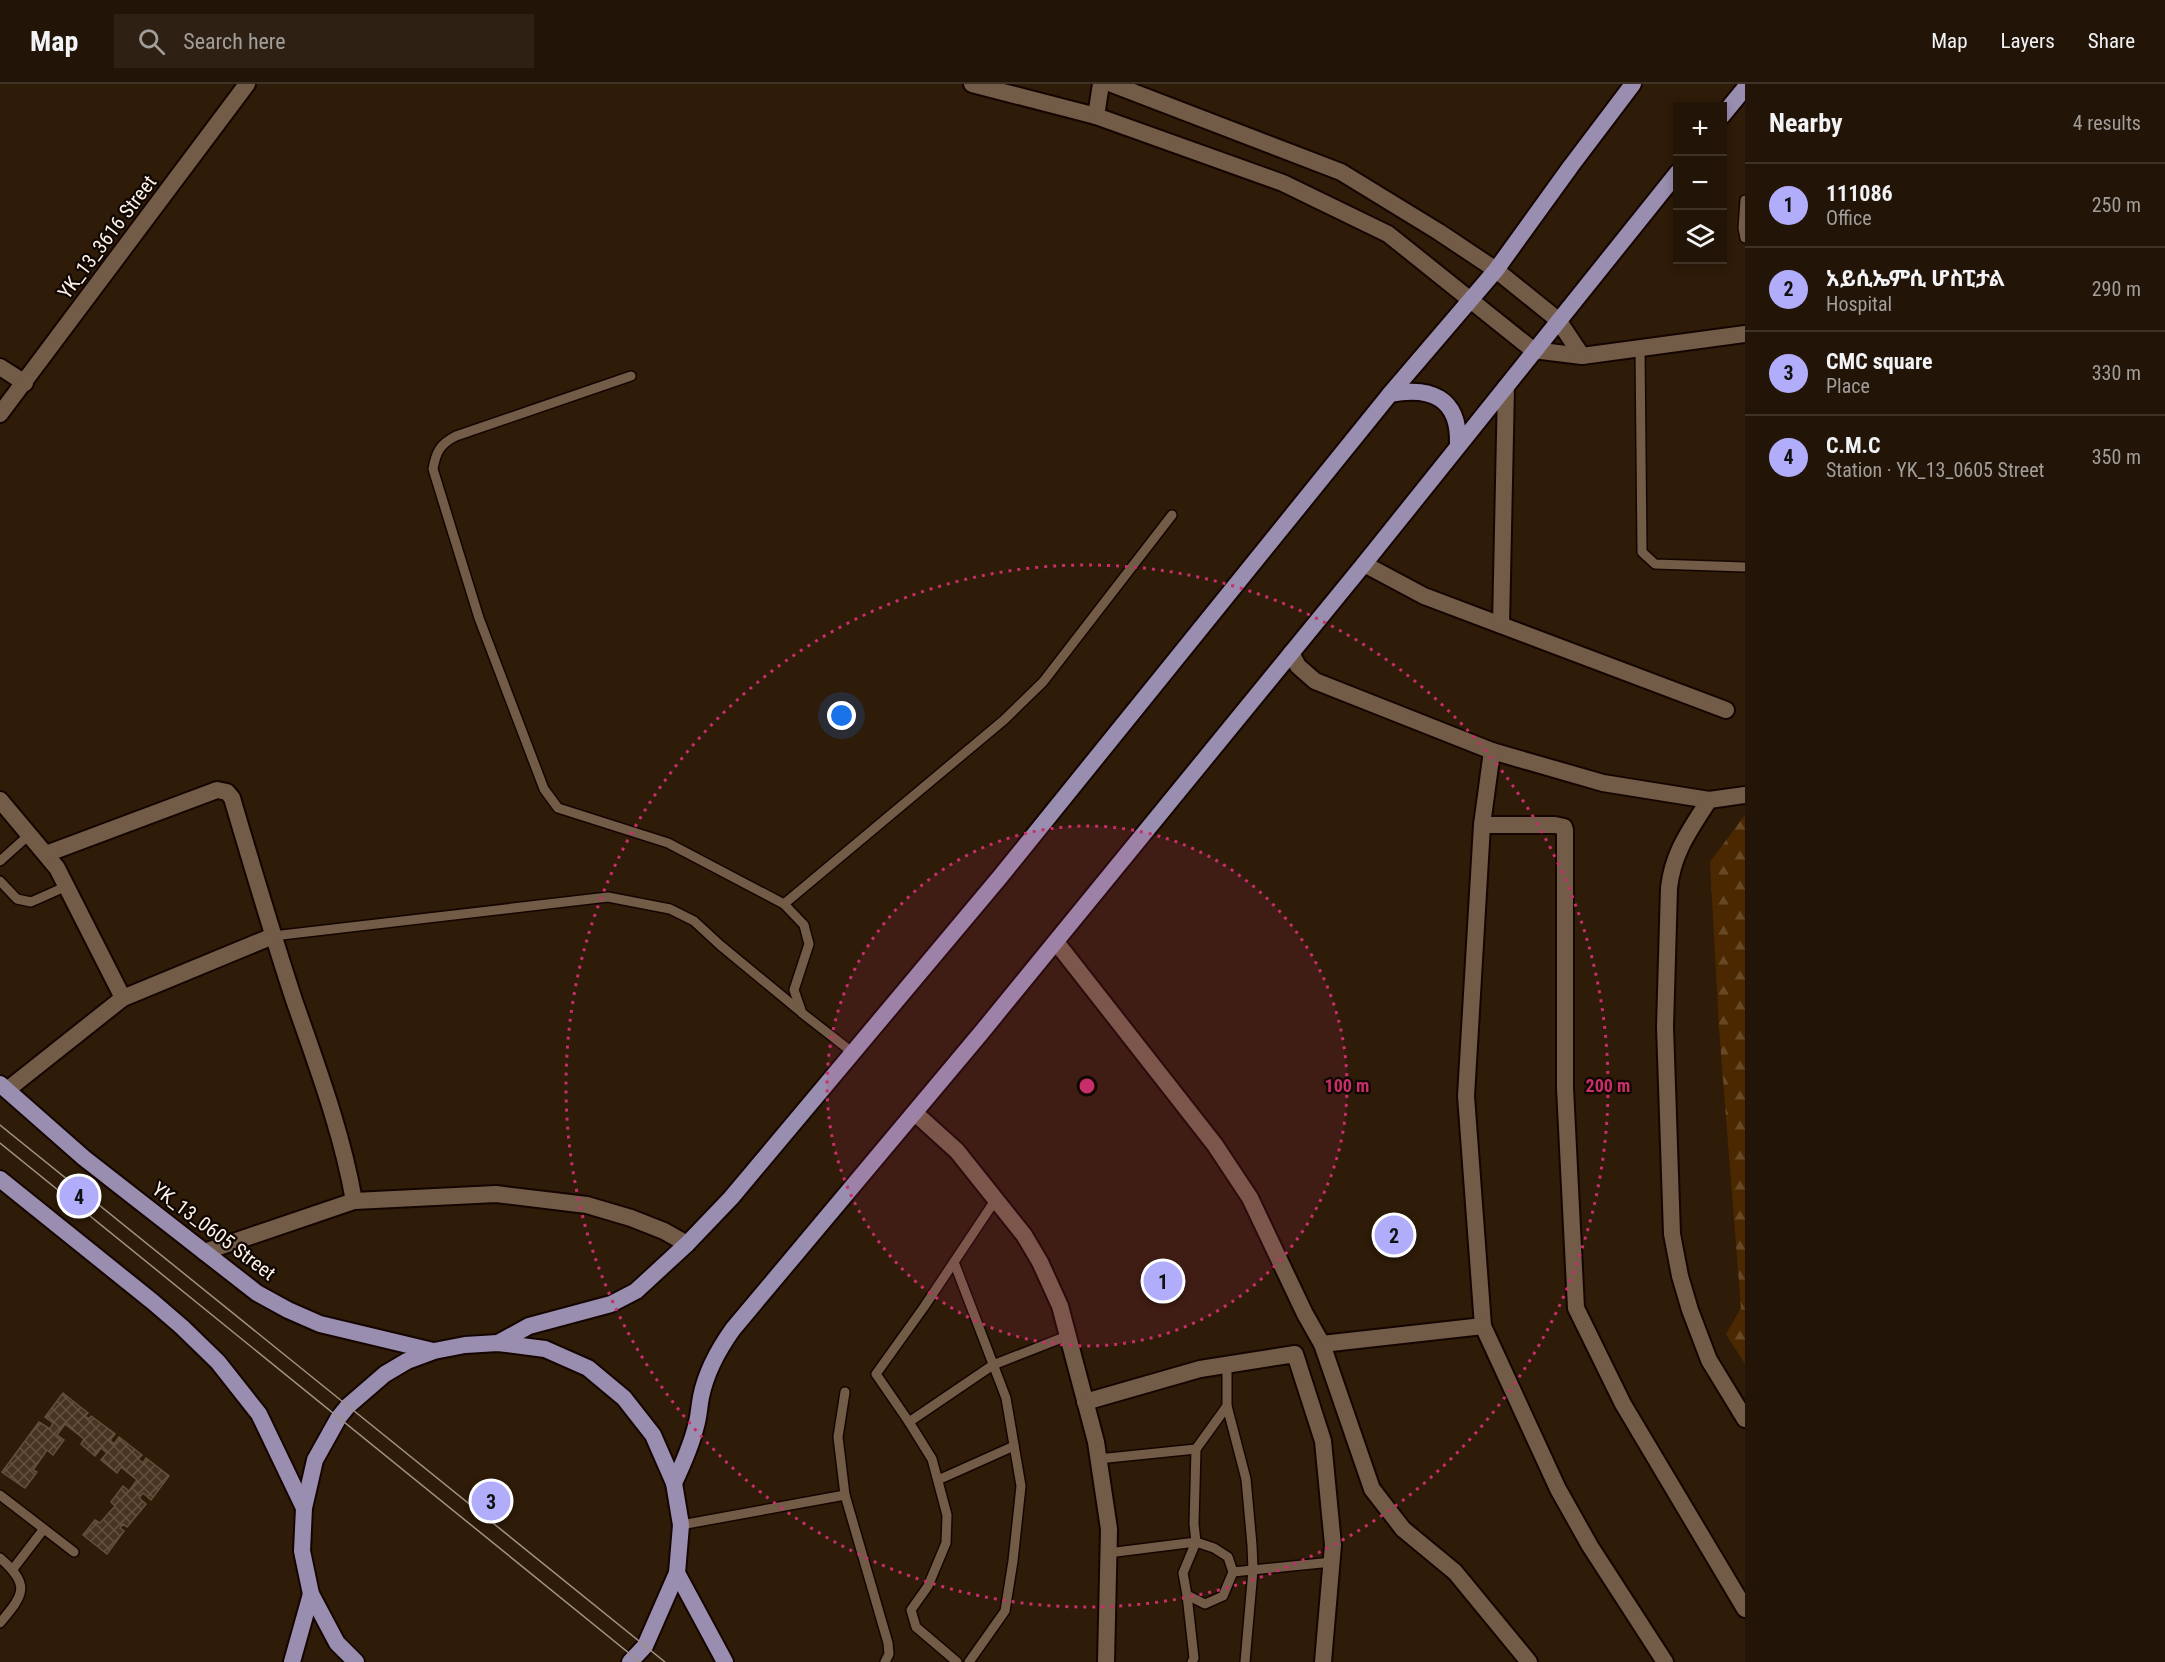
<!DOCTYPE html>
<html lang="en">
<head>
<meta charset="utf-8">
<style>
	body { margin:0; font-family:"Roboto Condensed","Noto Sans Ethiopic",sans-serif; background:#2e2114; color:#f1f3f6 }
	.controls { position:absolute; right:18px; top:18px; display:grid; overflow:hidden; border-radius:0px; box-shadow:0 3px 9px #0003 }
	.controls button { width:54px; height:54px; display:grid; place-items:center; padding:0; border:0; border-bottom:2px solid #3f3328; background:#221406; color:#f1f3f6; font:30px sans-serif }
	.you { position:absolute; left:842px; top:632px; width:21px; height:21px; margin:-15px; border:4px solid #fff; border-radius:50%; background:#1a73e8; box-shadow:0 0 0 9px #1a73e833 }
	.badge { display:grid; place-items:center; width:39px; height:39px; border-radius:50%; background:#b1adfa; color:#111; font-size:20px; font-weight:700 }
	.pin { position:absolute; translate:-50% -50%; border:3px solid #fff; box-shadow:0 2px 6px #0006 }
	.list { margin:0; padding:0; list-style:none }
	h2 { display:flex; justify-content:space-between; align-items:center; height:78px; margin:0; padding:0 24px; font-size:26px }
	h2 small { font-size:20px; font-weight:400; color:#a29e9b }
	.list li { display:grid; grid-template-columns:39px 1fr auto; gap:18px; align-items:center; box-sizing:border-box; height:84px; padding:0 24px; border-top:2px solid #3f3328 }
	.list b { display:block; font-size:22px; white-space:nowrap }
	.list p { margin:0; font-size:20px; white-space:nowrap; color:#a29e9b }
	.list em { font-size:20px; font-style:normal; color:#a29e9b }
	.icon { flex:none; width:33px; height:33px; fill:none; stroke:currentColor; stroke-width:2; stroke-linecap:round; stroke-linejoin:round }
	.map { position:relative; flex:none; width:1745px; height:1578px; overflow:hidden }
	header { display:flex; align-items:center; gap:36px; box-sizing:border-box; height:84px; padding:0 30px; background:#221406; border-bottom:2px solid #3f3328 }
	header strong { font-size:28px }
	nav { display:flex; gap:33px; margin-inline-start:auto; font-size:21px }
	.search { width:420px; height:54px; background:#2e2114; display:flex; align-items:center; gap:15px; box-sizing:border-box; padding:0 21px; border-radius:0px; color:#a29e9b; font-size:22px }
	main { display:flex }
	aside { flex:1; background:#221406 }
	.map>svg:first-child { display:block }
	.forest { fill:url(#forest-firs) }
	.building { fill:url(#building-cross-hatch); stroke:#66503b; stroke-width:1.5 }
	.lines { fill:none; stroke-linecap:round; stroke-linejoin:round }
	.service-casing { stroke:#150500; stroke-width:12 }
	.minor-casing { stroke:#150500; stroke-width:20 }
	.primary-casing { stroke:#150500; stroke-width:20 }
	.service { stroke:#725b47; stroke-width:9 }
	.minor { stroke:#725b47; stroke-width:16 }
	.primary { stroke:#998db0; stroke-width:16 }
	.tram { stroke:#a09284; stroke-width:1.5 }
	.ring { fill:none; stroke:#c82e69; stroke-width:3; stroke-dasharray:3 6 }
	.labels { text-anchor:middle; stroke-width:4.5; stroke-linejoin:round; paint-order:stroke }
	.street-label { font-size:20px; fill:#fdf2e9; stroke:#100702 }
	.centre { fill:#c82e69; stroke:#100702; stroke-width:3 }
	.ring-label { font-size:18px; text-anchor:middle; font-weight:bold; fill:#c82e69; stroke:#100702; stroke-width:4.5; stroke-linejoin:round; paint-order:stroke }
</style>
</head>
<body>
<header>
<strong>Map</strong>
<div class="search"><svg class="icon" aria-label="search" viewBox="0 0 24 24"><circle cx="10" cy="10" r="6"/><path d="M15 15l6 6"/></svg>Search here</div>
<nav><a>Map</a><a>Layers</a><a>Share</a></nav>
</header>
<main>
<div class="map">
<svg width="1745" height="1578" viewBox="0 0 1745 1578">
	<defs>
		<pattern id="forest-firs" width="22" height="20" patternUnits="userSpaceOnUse" patternTransform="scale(1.5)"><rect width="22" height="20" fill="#4b2800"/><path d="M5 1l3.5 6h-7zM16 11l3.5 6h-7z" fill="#664825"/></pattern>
		<pattern id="building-cross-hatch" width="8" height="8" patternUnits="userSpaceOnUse" patternTransform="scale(1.5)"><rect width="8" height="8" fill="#493421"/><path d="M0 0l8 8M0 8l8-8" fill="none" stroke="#645241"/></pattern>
	</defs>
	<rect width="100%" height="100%" fill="#2e1b08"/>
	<polygon class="forest" points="1745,731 1745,1280 1726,1250 1741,1224 1719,944 1710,778"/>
	<polygon class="building" points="63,1309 88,1329 85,1332 89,1335 91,1332 115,1350 110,1356 114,1360 119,1353 142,1371 138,1375 143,1379 146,1374 169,1392 151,1416 143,1409 139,1414 146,1420 127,1443 123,1440 120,1444 124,1447 107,1470 83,1451 95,1436 100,1439 115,1422 111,1418 123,1402 129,1407 137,1396 121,1383 117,1389 101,1376 107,1369 101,1364 95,1372 81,1360 84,1355 65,1340 57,1351 64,1356 53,1371 47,1366 33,1386 37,1388 25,1404 2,1388 39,1338 50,1345 53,1339 45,1333"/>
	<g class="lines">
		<g class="service-casing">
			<g id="service">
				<polyline points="1745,116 1743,144 1745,154"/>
				<polyline points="1640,265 1642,468 1655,480 1745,483"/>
				<path d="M631,292L456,352C440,360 436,368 433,385L479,534L544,705L558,724L668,759L784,820L804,841L809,860L794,906L802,929L852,968"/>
				<polyline points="0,777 29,751"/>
				<polyline points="0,797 17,815 31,818 67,802"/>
				<polyline points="784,820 1004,636 1043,598 1172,431"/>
				<polyline points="273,852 608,813 670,825 694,837 720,861 800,927"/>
				<polyline points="954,1178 1006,1314 1021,1402 1013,1477 1005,1527 969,1578"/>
				<polyline points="845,1308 838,1353 845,1411 888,1559 889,1570 885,1578"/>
				<polyline points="1227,1322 1246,1395 1252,1461 1253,1486 1245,1578"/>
				<polyline points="909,1338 993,1281 1067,1252"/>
				<polyline points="1098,1375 1196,1365"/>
				<polyline points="938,1396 1014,1362"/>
				<polyline points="0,1411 74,1468"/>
				<polyline points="681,1441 845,1411"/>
				<polyline points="1108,1469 1196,1458 1214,1464 1228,1473 1233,1488 1223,1512 1205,1520 1187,1511 1183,1489 1196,1458 1194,1440 1196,1365 1227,1322 1227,1280"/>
				<path d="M0,1474C32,1502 23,1511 0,1539"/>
				<polyline points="13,1485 43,1446"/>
				<polyline points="1233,1488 1332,1478"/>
				<polyline points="1187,1511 1194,1574 1192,1578"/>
				<polyline points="957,1578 916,1543 911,1526 928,1502 946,1459 947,1431 932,1375 909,1338 876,1290 924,1223 996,1115"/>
			</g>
		</g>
		<g class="minor-casing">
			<g id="minor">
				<polyline points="972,0 1096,32 1283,99 1388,150 1533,266 1582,272 1745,250"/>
				<polyline points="1112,0 1341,88 1439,148 1496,186 1558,236 1582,272"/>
				<polyline points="1096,32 1101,0"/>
				<polyline points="0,283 25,299"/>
				<polyline points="0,330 247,0"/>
				<polyline points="1364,480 1424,512 1726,626"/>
				<polyline points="1501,541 1506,303"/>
				<polyline points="1291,569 1298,582 1315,597 1492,667 1603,699 1709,716"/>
				<polyline points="1492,667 1482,741 1466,1012 1483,1242 1558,1405 1590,1462 1665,1578"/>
				<path d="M1745,711L1709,716C1690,746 1673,768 1669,804L1665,943L1672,1150L1680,1192L1690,1226L1709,1276L1745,1335"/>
				<polyline points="0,716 57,784 123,914"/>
				<polyline points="1482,741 1555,741 1564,743 1565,746 1565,1004 1576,1224 1623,1320 1745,1525"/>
				<path d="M46,770L217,706L227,708L232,714C252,782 272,849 294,916C317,982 342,1048 354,1117"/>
				<polyline points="1056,858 1215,1061 1250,1114 1305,1230 1322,1260 1483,1242"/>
				<polyline points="7,1006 123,914 273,852"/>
				<polyline points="915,1029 957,1067 1024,1151 1040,1178 1060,1222 1096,1358 1109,1445 1106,1578"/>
				<polyline points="204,1168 354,1117 496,1110 587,1121 631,1134 664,1147 687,1160"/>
				<polyline points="1322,1260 1372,1405 1403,1445 1455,1488 1529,1578"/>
				<polyline points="1085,1318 1200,1285 1295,1270 1323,1357 1333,1461 1323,1578"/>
			</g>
		</g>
		<g class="primary-casing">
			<g id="primary">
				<polyline points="1722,32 1745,4"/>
				<path d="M1390,310C1431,302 1459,314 1458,359"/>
				<polyline points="0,1000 84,1074 257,1209 288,1226 320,1240 433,1267"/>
				<polyline points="0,1095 153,1218 182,1243 218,1278 259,1330 304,1424"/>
				<polyline points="498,1259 529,1242 611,1220 636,1207 687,1160 731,1114 1000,793 1390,310 1496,186 1571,82 1633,0"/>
				<path d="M674,1399C683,1380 691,1362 696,1342C699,1332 699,1323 701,1313C706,1288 718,1266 733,1245L981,949L1364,480L1678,88"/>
				<polyline points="677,1489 725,1578"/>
				<polyline points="292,1578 311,1510"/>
				<polyline points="356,1578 337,1559 311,1510 302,1467 304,1424 315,1376 339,1333 348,1322 385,1290 407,1277 434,1267 465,1261 498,1259 545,1265 588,1284 624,1314 653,1351 674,1399 681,1441 677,1489 645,1562 630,1578"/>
			</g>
		</g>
		<use href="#service" class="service"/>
		<use href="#minor" class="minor"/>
		<use href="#primary" class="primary"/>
		<g class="tram">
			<polyline points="0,1041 665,1578"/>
			<polyline points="0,1059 640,1578"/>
		</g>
	</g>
	<circle cx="1087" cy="1002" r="260" fill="#c82e69" fill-opacity=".12"/>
	<g class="ring">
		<circle cx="1087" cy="1002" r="260"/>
		<circle cx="1087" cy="1002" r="521"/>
	</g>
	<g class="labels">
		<g class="street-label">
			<text transform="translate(107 153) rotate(-53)" y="7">YK_13_3616 Street</text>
			<text transform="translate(214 1147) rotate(37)" y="7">YK_13_0605 Street</text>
		</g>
	</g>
	<circle cx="1087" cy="1002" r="9" class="centre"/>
	<g class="ring-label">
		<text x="1347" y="1008">100 m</text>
		<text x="1608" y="1008">200 m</text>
	</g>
</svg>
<div class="controls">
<button>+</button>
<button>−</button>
<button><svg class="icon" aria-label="layers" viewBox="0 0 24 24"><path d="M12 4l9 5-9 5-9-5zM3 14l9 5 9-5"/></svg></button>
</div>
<div class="you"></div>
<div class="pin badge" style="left:1163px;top:1197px">1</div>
<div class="pin badge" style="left:1394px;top:1151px">2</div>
<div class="pin badge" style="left:491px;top:1417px">3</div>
<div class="pin badge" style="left:79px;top:1112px">4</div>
</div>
<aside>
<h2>Nearby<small>4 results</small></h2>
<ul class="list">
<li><span class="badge">1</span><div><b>111086</b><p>Office</p></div><em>250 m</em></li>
<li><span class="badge">2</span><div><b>አይሲኤምሲ ሆስፒታል</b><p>Hospital</p></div><em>290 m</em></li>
<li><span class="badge">3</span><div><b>CMC square</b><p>Place</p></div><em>330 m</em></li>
<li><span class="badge">4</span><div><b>C.M.C</b><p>Station · YK_13_0605 Street</p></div><em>350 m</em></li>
</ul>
</aside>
</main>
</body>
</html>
